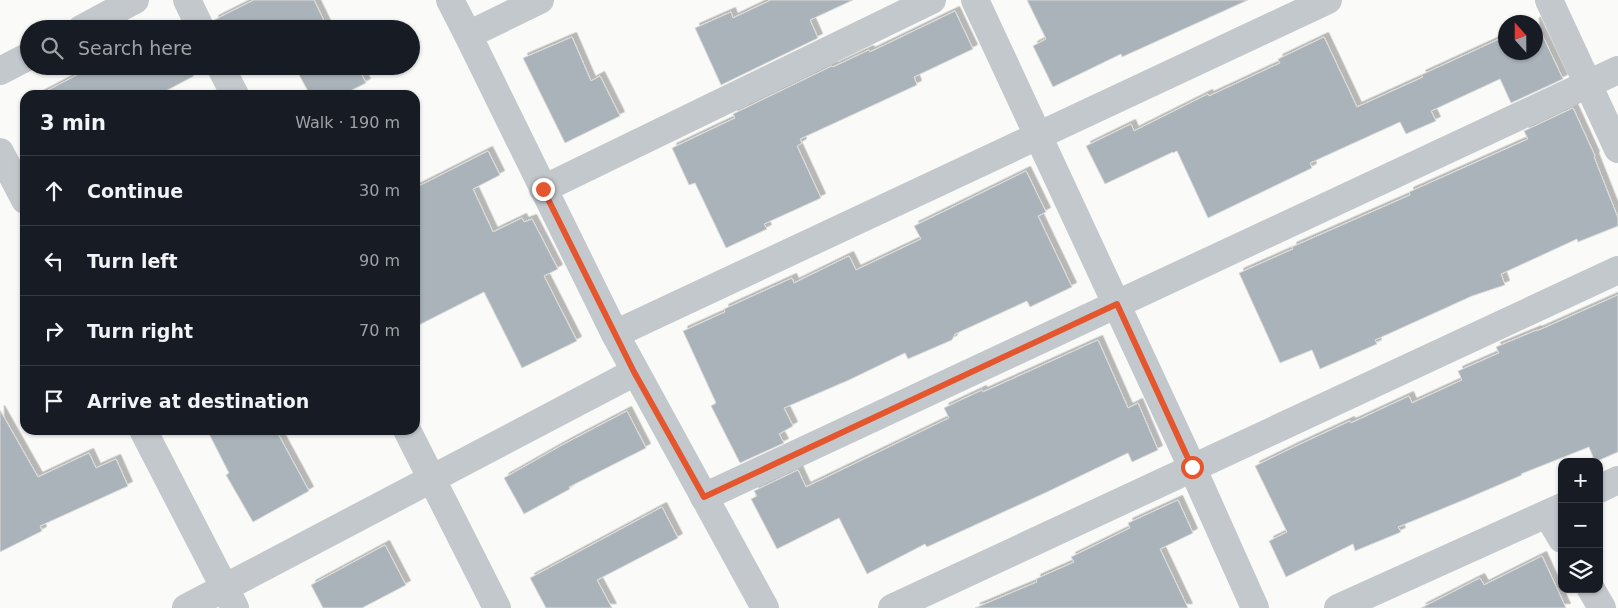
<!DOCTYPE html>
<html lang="en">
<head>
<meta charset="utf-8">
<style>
	body { margin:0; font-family:"DejaVu Sans",sans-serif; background:#242831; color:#f1f3f6 }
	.controls { position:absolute; right:15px; bottom:15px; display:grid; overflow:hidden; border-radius:10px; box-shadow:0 1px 4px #0004 }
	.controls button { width:45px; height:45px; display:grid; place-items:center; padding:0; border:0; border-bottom:1px solid #363941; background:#171b24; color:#f1f3f6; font:25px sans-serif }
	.compass { position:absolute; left:1498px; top:15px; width:45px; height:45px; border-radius:50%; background:#171b24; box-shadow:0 1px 4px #0004; rotate:339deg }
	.stop { position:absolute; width:15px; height:15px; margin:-11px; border:4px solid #e4572e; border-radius:50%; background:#fff }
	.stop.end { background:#e4572e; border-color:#fff; box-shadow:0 1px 5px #0008 }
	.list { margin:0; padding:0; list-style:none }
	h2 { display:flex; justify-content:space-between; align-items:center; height:65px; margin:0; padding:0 20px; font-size:21px }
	h2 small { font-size:16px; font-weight:400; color:#9ea1a6 }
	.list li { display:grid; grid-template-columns:32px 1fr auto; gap:15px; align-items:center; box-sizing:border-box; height:70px; padding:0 20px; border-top:1px solid #363941 }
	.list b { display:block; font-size:19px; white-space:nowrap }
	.list em { font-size:16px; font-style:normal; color:#9ea1a6 }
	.icon { flex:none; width:28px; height:28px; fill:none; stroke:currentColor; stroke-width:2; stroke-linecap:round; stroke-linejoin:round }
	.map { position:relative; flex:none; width:1618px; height:608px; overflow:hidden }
	.search { position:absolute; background:#171b24; box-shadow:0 1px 4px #0004; left:20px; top:20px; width:400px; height:55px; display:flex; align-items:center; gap:12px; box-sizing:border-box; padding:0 18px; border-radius:28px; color:#9ea1a6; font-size:19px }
	.panel { position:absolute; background:#171b24; box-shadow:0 1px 4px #0004; left:20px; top:90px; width:400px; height:345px; border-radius:15px }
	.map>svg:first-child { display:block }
	.building { fill:#aab3b9; stroke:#dcdcda; filter:url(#shadow) }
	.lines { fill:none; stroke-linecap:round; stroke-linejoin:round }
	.minor { stroke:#c3c8cc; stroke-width:28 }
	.route { stroke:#e4572e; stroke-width:6 }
</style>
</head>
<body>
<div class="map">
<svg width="1618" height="608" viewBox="0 0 1618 608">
	<defs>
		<filter id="shadow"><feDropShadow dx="4.5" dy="-4.5" stdDeviation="0" flood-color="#0004"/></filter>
	</defs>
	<rect width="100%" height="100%" fill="#fafaf8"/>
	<g class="building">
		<polygon points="254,0 314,0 328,29 216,29 214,20"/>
		<polygon points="771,0 853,0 810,20 818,38 721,85 695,28 731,12 733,18"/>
		<polygon points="1027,0 1248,0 1122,57 1121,54 1053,87 1033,46 1046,39"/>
		<polygon points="955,11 973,49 914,77 917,85 800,139 802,143 797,146 821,198 764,224 767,229 726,248 695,183 689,185 672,148 735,118 733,114 832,66 833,67 869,50 870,52"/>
		<polygon points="1535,22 1536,22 1563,79 1511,103 1500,79 1431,111 1436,121 1406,134 1400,122 1310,163 1312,168 1208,218 1177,151 1173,153 1173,152 1105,184 1086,146 1131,124 1134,131 1208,94 1209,96 1280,63 1278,59 1324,37 1357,107 1423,77 1421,75 1506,36 1506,52 1536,52"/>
		<polygon points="572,37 591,81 600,76 620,116 565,143 523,58"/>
		<polygon points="94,66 189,66 194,76 158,95 39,95"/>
		<polygon points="306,66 357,66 366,83 342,95 310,95 297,71"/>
		<polygon points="1573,108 1595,156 1594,157 1618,218 1618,226 1578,242 1577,239 1501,274 1505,285 1472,296 1375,340 1377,344 1320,369 1312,350 1280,363 1239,273 1293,249 1292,247 1410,195 1409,192 1528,139 1524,131"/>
		<polygon points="488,151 500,175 473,189 493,232 522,218 524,222 532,219 558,269 544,276 577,341 522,368 484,292 415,327 415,188"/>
		<polygon points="1026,171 1046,212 1038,216 1072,287 1030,307 1027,301 955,334 952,340 908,359 905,353 849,380 784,408 793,426 779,434 784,443 740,463 711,406 716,403 683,331 725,312 724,309 792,278 794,283 849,256 856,270 921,239 914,226"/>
		<polygon points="1618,295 1618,452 1595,462 1589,447 1521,474 1522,475 1466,499 1398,527 1401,532 1355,551 1353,544 1286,577 1269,541 1287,532 1255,466 1296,446 1350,421 1351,423 1409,396 1412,403 1462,380 1458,371 1499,353 1496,347 1537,330 1537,331"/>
		<polygon points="1098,340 1128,408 1138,403 1158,450 1132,462 1128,453 1047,492 927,547 925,544 867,574 839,518 777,549 751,499 757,496 754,491 798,470 806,487 949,418 944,408 982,390 983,392"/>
		<polygon points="0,410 38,477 89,453 96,468 116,459 128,486 40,526 42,531 0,552"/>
		<polygon points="627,411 646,448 569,487 570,489 524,514 504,478 564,444"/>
		<polygon points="207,430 276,430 309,491 253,522 226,475 229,473"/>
		<polygon points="1178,500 1193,533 1160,549 1188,608 975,608 1037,582 1036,579 1074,562 1071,557 1130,528 1128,523"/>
		<polygon points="662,507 678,538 597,580 612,608 546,608 530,578"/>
		<polygon points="385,545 406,585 362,608 323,608 311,585"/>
		<polygon points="1542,556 1566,608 1421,608 1480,578 1484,585"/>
	</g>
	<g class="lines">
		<g class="minor">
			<polyline points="187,0 201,29"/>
			<polyline points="450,0 468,35 615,334 765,608"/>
			<polyline points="975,0 1192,467 1255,608"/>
			<polyline points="1549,0 1618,149"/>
			<polyline points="81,29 135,0"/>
			<polyline points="468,35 540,0"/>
			<polyline points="220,66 235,95"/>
			<polyline points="0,71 29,56"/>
			<polyline points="0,152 25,200"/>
			<polyline points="543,189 932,0"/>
			<polyline points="615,334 1328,0"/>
			<polyline points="143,430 235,608"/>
			<polyline points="407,430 497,608"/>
			<polyline points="1599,489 1618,480"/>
			<polyline points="704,497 1618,70"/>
			<polyline points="1547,514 1562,539"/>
			<polyline points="1591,589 1602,608"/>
			<polyline points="186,608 635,372"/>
			<polyline points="892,608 1618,270"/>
			<polyline points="1338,608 1562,507"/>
		</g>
	</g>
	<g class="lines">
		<polyline class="route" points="543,189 634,372 704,497 1117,304 1192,467"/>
	</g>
</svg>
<div class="controls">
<button>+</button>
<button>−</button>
<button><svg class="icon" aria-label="layers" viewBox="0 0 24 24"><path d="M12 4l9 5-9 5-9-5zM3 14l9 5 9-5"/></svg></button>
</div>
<svg class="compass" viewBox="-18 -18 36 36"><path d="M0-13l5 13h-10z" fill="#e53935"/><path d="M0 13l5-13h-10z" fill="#9ea1a6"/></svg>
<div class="stop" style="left:1192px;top:467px"></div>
<div class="stop end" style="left:543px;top:189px"></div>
<div class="search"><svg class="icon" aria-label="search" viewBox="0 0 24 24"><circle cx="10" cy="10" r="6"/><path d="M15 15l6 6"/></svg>Search here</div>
<section class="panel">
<h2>3 min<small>Walk · 190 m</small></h2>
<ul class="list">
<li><svg class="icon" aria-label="ahead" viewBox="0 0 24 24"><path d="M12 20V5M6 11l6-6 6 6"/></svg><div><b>Continue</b></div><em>30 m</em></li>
<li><svg class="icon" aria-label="left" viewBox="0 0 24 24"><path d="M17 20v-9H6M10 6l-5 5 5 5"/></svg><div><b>Turn left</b></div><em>90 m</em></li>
<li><svg class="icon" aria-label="right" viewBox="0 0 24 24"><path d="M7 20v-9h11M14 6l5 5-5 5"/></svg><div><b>Turn right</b></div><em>70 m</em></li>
<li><svg class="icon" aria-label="arrive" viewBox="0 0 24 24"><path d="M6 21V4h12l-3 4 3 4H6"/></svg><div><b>Arrive at destination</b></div></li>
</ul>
</section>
</div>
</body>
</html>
